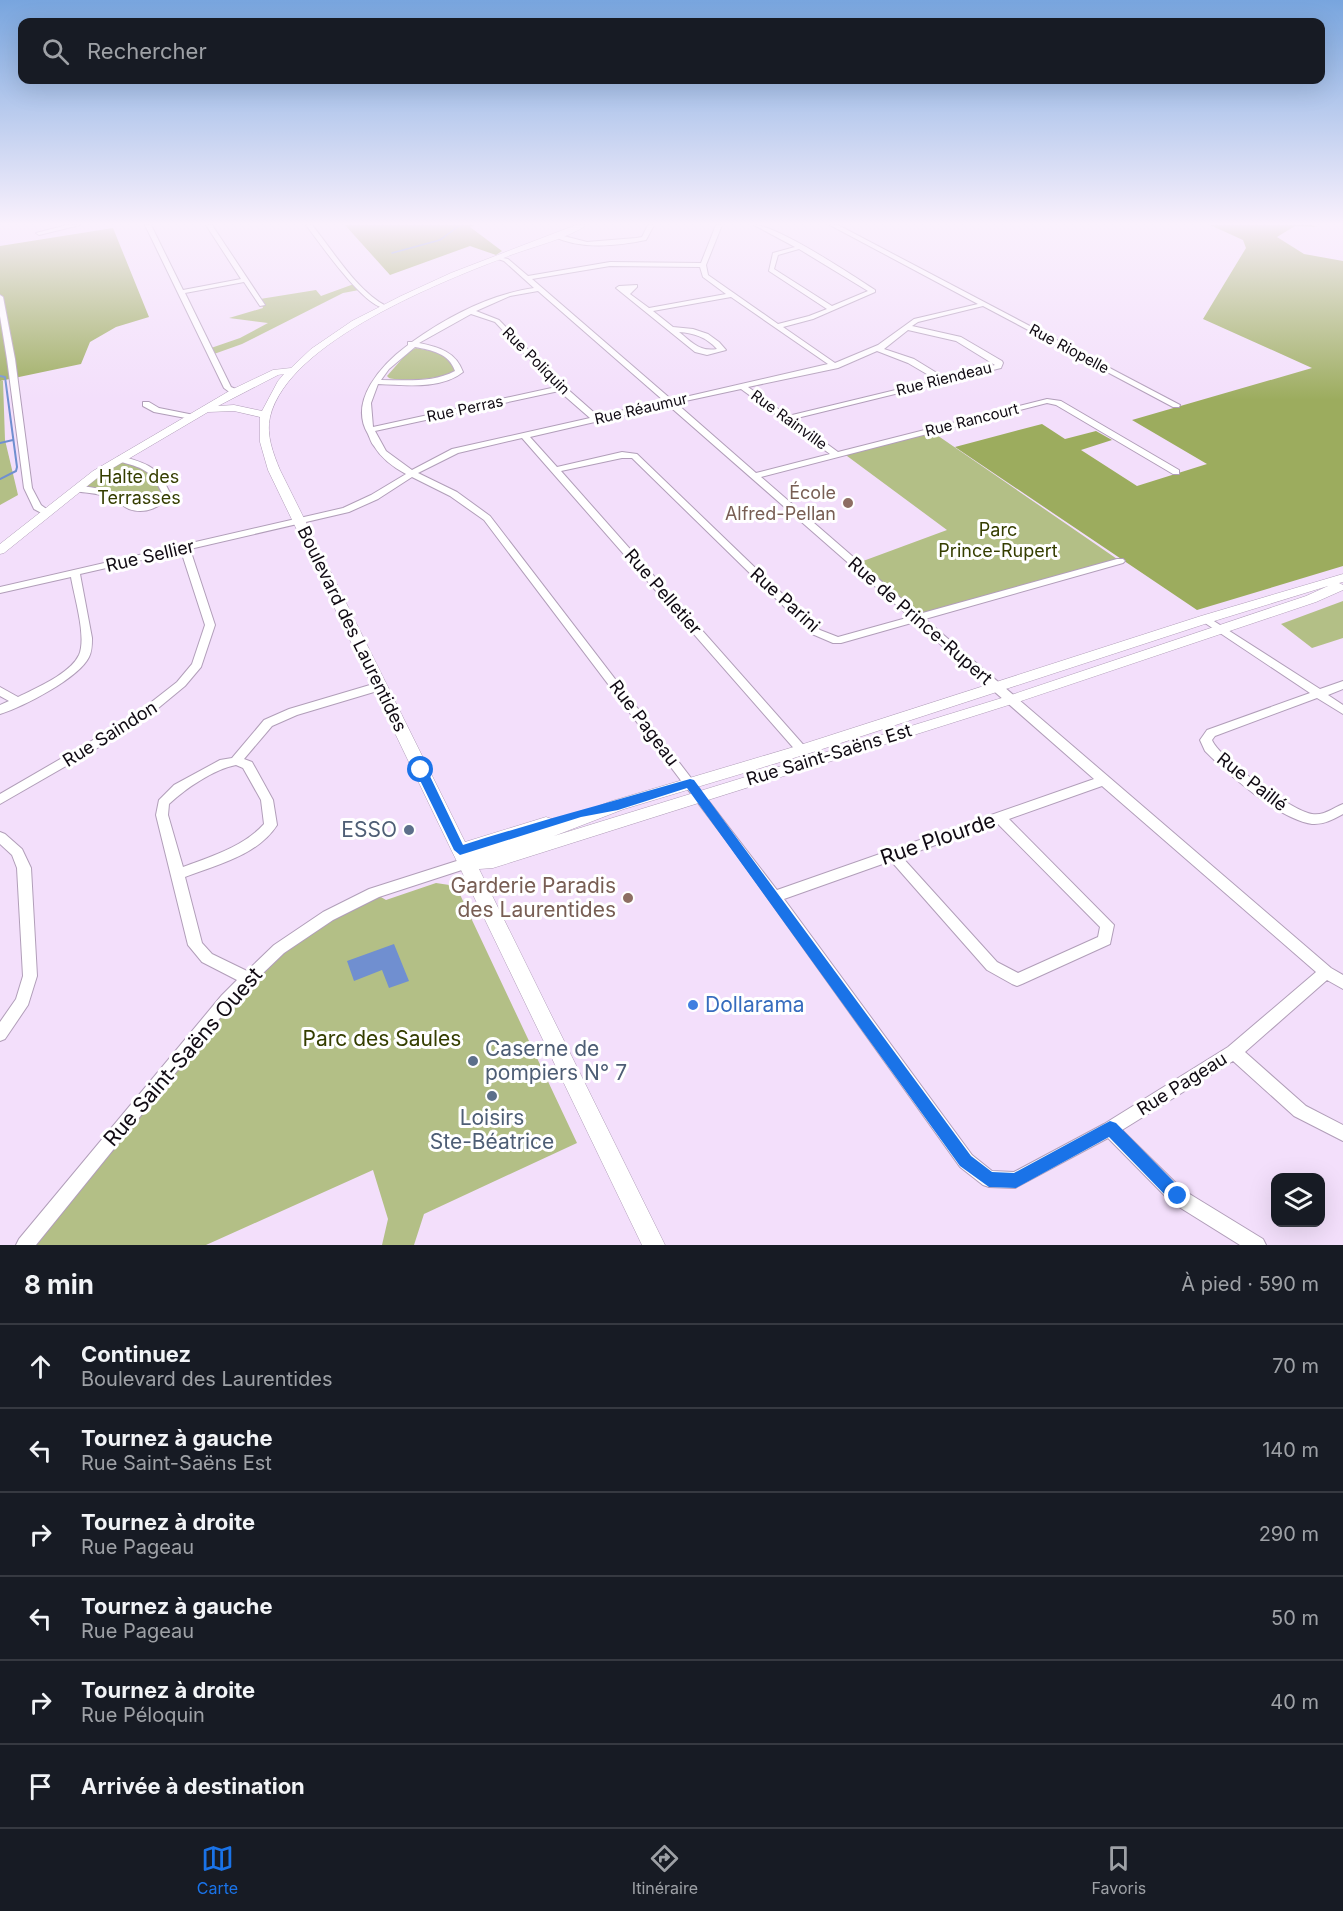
<!DOCTYPE html>
<html lang="fr">
<head>
<meta charset="utf-8">
<style>
	body { margin:0; font-family:Inter,sans-serif; background:#242831; color:#f1f3f6 }
	.controls { position:absolute; right:18px; bottom:18px; display:grid; overflow:hidden; border-radius:12px; box-shadow:0 6px 24px #0002 }
	.controls button { width:54px; height:54px; display:grid; place-items:center; padding:0; border:0; border-bottom:2px solid #363941; background:#171b24; color:#f1f3f6; font:30px sans-serif }
	.stop { position:absolute; width:18px; height:18px; margin:-14px; border:4px solid #1a73e8; border-radius:50%; background:#fff }
	.stop.end { background:#1a73e8; border-color:#fff; box-shadow:0 2px 6px #0008 }
	.list { margin:0; padding:0; list-style:none }
	h2 { display:flex; justify-content:space-between; align-items:center; height:78px; margin:0; padding:0 24px; font-size:26px }
	h2 small { font-size:20px; font-weight:400; color:#9ea1a6 }
	.list li { display:grid; grid-template-columns:39px 1fr auto; gap:18px; align-items:center; box-sizing:border-box; height:84px; padding:0 24px; border-top:2px solid #363941 }
	.list b { display:block; font-size:22px; white-space:nowrap }
	.list p { margin:0; font-size:20px; white-space:nowrap; color:#9ea1a6 }
	.list em { font-size:20px; font-style:normal; color:#9ea1a6 }
	.icon { flex:none; width:33px; height:33px; fill:none; stroke:currentColor; stroke-width:2; stroke-linecap:round; stroke-linejoin:round }
	.map { position:relative; flex:none; width:1343px; height:1245px; overflow:hidden }
	.search { position:absolute; background:#171b24; box-shadow:0 6px 24px #0002; left:18px; right:18px; top:18px; height:66px; display:flex; align-items:center; gap:15px; box-sizing:border-box; padding:0 21px; border-radius:12px; color:#9ea1a6; font-size:22px }
	.sheet { height:582px; background:#171b24 }
	nav { display:flex; justify-content:space-around; align-items:center; box-sizing:border-box; height:84px; border-top:2px solid #363941; background:#171b24; font-size:16px; color:#9ea1a6 }
	nav a { display:grid; justify-items:center; gap:3px }
	nav .on { color:#1a73e8 }
	.map>svg:first-child { display:block }
	.green { fill:#b3bf86 }
	.forest { fill:#9cac5e }
	.water { fill:#708fd0 }
	.lines { fill:none; stroke-linecap:round; stroke-linejoin:round }
	.stream-far1 { stroke:#708fd0; stroke-width:1.5 }
	.stream { stroke:#708fd0; stroke-width:2 }
	.street-casing { stroke:#b19eb9; stroke-width:2 }
	.secondary-casing { stroke:#b19eb9; stroke-width:1 }
	.street { fill:#fff; fill-rule:evenodd }
	.secondary { fill:#fff; fill-rule:evenodd }
	.route { fill:#1a73e8 }
	.education-dot { fill:#8d6e63; stroke:#fff; stroke-width:2 }
	.service-dot { fill:#5c6f8a; stroke:#fff; stroke-width:2 }
	.shop-dot { fill:#3f7fe0; stroke:#fff; stroke-width:2 }
	.labels { text-anchor:middle; stroke-width:6; stroke-linejoin:round; paint-order:stroke }
	.far-street-label { font-size:15px; fill:#100a13; stroke:#fff }
	.park-label { font-size:18px; fill:#353e00; stroke:#fff }
	.education-label { font-size:18px; fill:#785e54; stroke:#fff; text-anchor:end }
	.street-label { font-size:18px; fill:#100a13; stroke:#fff }
	.near-service-label { font-size:21px; fill:#4e5e75; stroke:#fff; text-anchor:end }
	.near-street-label { font-size:21px; fill:#100a13; stroke:#fff }
	.near-education-label { font-size:21px; fill:#785e54; stroke:#fff; text-anchor:end }
	.near-shop-label { font-size:21px; fill:#366cbe; stroke:#fff; text-anchor:start }
	.near-park-label { font-size:21px; fill:#353e00; stroke:#fff }
</style>
</head>
<body>
<div class="map">
<svg width="1343" height="1245" viewBox="0 0 1343 1245">
	<rect width="100%" height="100%" fill="#f3dffb"/>
	<g class="green">
		<polygon points="354,284 359,290 343,293 242,344 214,354 211,348 240,338 268,323 229,318 263,308 260,299 316,290 321,296"/>
		<path d="M416,348L442,353L456,370C447,379 402,382 389,378L387,376L408,352Z"/>
		<polygon points="0,381 3,381 5,440 18,495 0,505"/>
		<polygon points="931,431 1120,561 917,618 855,564 947,530 843,453"/>
		<polygon points="121,459 151,469 166,493 158,504 139,508 119,497 78,489"/>
		<polygon points="1343,601 1343,638 1312,648 1281,624"/>
		<polygon points="436,883 456,886 577,1143 424,1214 414,1245 382,1245 388,1219 373,1170 206,1245 25,1245 227,999 279,949 374,893 386,900"/>
	</g>
	<g class="forest">
		<polygon points="345,225 475,225 470,227 502,251 496,255 470,246 390,275"/>
		<polygon points="1210,225 1312,225 1317,227 1295,226 1277,237 1304,254 1343,261 1343,566 1197,610 955,447 1042,424 1065,439 1096,431 1112,440 1081,450 1137,486 1207,464 1132,420 1312,368 1203,319 1246,248 1243,240"/>
		<polygon points="113,228 149,317 116,327 90,342 81,364 0,381 0,246"/>
	</g>
	<polygon class="water" points="394,944 409,981 389,988 382,970 354,981 347,961"/>
	<g class="lines">
		<polyline class="stream-far1" points="392,253 440,240 460,225"/>
		<g class="stream">
			<polyline points="0,376 5,377 17,467 16,471 0,479"/>
			<polyline points="0,443 13,440"/>
		</g>
		<g class="street-casing">
			<g id="street">
				<polygon points="67,225 80,225 39,235 36,233"/>
				<polygon points="145,225 151,225 183,290 241,279 206,225 212,225 265,305 260,306 244,282 185,293 231,387 238,390 238,394 232,394 224,388"/>
				<path d="M306,225H312C333,251 357,291 386,306V308C365,309 320,243 306,225Z"/>
				<path d="M648,225H654L646,240C617,246 580,250 553,236L556,234L587,242L636,238L642,237Z"/>
				<path d="M716,225H722L706,265L708,275L778,324L809,316L827,309L769,271L773,253L795,247L754,225C777,225 852,275 875,290V292L813,319L783,327L835,363L878,345L914,319L978,304L830,225H838L1180,405L1179,407H1173L983,306L918,322L912,326L961,337L1002,361L1003,363L1001,368L793,419L838,452L1047,399L1061,401L1179,470V474H1173L1056,405L1047,403L761,477L919,614L1117,559H1123L1125,561L1123,563L925,619L1331,968L1343,975V989L1327,980L1245,1052L1306,1106L1343,1125V1141L1294,1116L1233,1061L1122,1130L1183,1190L1263,1239L1266,1245H1240L1171,1202L1108,1138L1015,1188L989,1187L983,1185L960,1167L732,848L484,520L450,496L412,477L378,499L349,512L190,549L215,625L201,667L185,686L139,724L0,804V794L131,718L177,682L192,664L205,625L181,551L80,574L92,638C92,645 92,651 89,657C79,678 23,707 0,714V705L9,701L0,696V687L18,697C36,688 70,674 79,655C87,637 74,596 71,577L0,593V587L343,508L371,495L406,474C393,467 382,459 374,446C371,443 370,438 368,434C348,401 382,364 408,345V342H412C447,317 491,294 534,288L504,261L498,259V257L508,259L528,276L610,262L701,263ZM799,249L868,291L832,306L774,269L778,255ZM610,266L700,267L703,277L726,294L649,308L630,294L637,287V285L619,286L616,288L695,352L707,355L726,350L719,342L708,334L693,329L673,327L653,311L731,297L828,364L672,400L532,279ZM538,291L664,401L598,416L564,386L499,320L476,311L510,296ZM471,314L495,322L556,387L373,427L371,403L378,384C404,385 441,390 463,372C456,352 439,347 419,343ZM908,330L956,341L995,365L945,378L914,359L884,349ZM679,332C694,333 706,337 717,349C699,352 692,342 679,332ZM415,347C431,350 449,353 455,371C433,383 405,380 381,380L389,369ZM877,351L908,363L937,380L788,416L748,387L838,368ZM741,389L830,454L756,473L676,403ZM559,391L590,418L452,449L412,470L386,451L375,431ZM668,405L910,617L838,637L820,630L637,454L622,452L557,467L530,437ZM522,438L798,753H806L808,750L561,471L622,458H632L812,634L833,643H841L915,622L1094,779L777,890L490,516L457,492L418,473L458,453ZM1102,786L1316,972L1228,1047L1104,1124L1014,1172L992,1171L972,1155L784,899L891,861L987,970L1012,984L1017,986L1022,984L1110,944L1114,925L1009,819ZM997,823L1100,927L1098,937L1018,973L997,962L902,857Z"/>
				<polygon points="0,295 3,297 15,359 32,488 41,505 52,513 47,516 34,509 24,488 7,359 0,316"/>
				<polygon points="143,402 149,402 159,408 194,415 195,417 191,419 154,412 143,406"/>
				<path d="M121,456C148,464 158,466 170,493C163,507 145,515 129,509C122,506 116,499 108,497C97,493 86,493 75,491V487L78,486C89,487 101,488 111,492C130,498 145,518 162,493C151,469 142,468 118,461V457Z"/>
				<path d="M1206,616L1320,689L1343,681V689L1328,695L1343,705V714L1317,698L1215,736L1212,740C1219,758 1293,812 1312,814C1324,816 1333,808 1343,804V814C1334,819 1323,825 1312,824C1280,820 1228,774 1205,751L1200,740L1207,730L1310,693L1202,621L1201,619L1202,617Z"/>
				<path d="M380,682L384,683L386,686L384,689L297,715L272,726L244,759L252,762L273,800L277,825C258,855 217,865 185,877L202,943L212,954L247,971L274,945L323,912L369,889L466,858L471,859L473,863L471,867L379,897L333,920L284,953L232,1003L36,1245H16L19,1239L222,995L237,980L202,962L188,945L156,815L159,800L174,785L220,760L232,758L264,720L289,709ZM236,765L243,768L261,800L264,824C243,847 212,856 183,867L168,815L169,804C185,789 214,769 236,765Z"/>
				<polygon points="0,832 5,834 22,849 31,868 37,976 28,1005 5,1039 0,1041 0,1022 16,999 23,976 17,868 12,855 0,844"/>
			</g>
		</g>
		<g class="secondary-casing">
			<path id="secondary" d="M576,225H587C566,239 535,246 511,255C445,280 288,341 270,417C266,435 273,453 280,470L465,842L546,817L552,819L554,823L612,801L797,746L1201,616L1343,574V582L1339,583L1343,585V590L1316,602L1015,703L493,868L479,869L665,1245H642L268,470L260,442V417L234,411L208,412L101,475L4,553L0,554V544L93,471L231,390L273,370L291,368L311,349L352,321L401,296L451,273ZM284,374L278,381L262,411L234,405L218,406L278,375ZM1328,586L1306,596L1005,697L554,836L624,809L807,754L1211,622Z"/>
		</g>
		<use href="#street" class="street"/>
		<use href="#secondary" class="secondary"/>
	</g>
	<linearGradient id="sky" x2="0" y2="1"><stop stop-color="#78a5de"/><stop offset="0.56" stop-color="#faf1fd"/><stop offset="1" stop-color="#faf1fd" stop-opacity="0"/></linearGradient>
	<rect width="1343" height="400" fill="url(#sky)"/>
	<path class="route" d="M421,766L427,770L463,845C539,821 614,801 690,779L694,780L971,1156L992,1172L1014,1173L1110,1121L1116,1123L1183,1191L1186,1196L1183,1202L1178,1204L1172,1202L1109,1137L1016,1188L989,1187L960,1166L687,788L618,810L581,817L460,855L454,850L415,770Z"/>
	<g class="education-dot">
		<circle cx="848" cy="503" r="6"/>
		<circle cx="628" cy="898" r="6"/>
	</g>
	<g class="service-dot">
		<circle cx="409" cy="830" r="6"/>
		<circle cx="473" cy="1061" r="6"/>
		<circle cx="492" cy="1096" r="6"/>
	</g>
	<circle class="shop-dot" cx="693" cy="1005" r="6"/>
	<g class="labels">
		<g class="far-street-label">
			<text transform="translate(1069 349) rotate(28)" y="5">Rue Riopelle</text>
			<text transform="translate(536 361) rotate(45)" y="5">Rue Poliquin</text>
			<text transform="translate(944 379) rotate(-14)" y="5">Rue Riendeau</text>
			<text transform="translate(465 409) rotate(-12)" y="5">Rue Perras</text>
			<text transform="translate(641 409) rotate(-13)" y="5">Rue Réaumur</text>
			<text transform="translate(789 420) rotate(36)" y="5">Rue Rainville</text>
			<text transform="translate(972 420) rotate(-14)" y="5">Rue Rancourt</text>
		</g>
		<g class="park-label">
			<text x="139" y="483">Halte des<tspan x="139" dy="21">Terrasses</tspan></text>
			<text x="998" y="536">Parc<tspan x="998" dy="21">Prince-Rupert</tspan></text>
		</g>
		<g class="education-label">
			<text x="836" y="499">École<tspan x="836" dy="21">Alfred-Pellan</tspan></text>
		</g>
		<g class="street-label">
			<text transform="translate(150 556) rotate(-13)" y="6">Rue Sellier</text>
			<text transform="translate(663 592) rotate(49)" y="6">Rue Pelletier</text>
			<text transform="translate(785 600) rotate(42)" y="6">Rue Parini</text>
			<text transform="translate(920 621) rotate(41)" y="6">Rue de Prince-Rupert</text>
			<text transform="translate(352 629) rotate(64)" y="6">Boulevard des Laurentides</text>
			<text transform="translate(644 723) rotate(53)" y="6">Rue Pageau</text>
			<text transform="translate(110 734) rotate(-32)" y="6">Rue Saindon</text>
			<text transform="translate(829 755) rotate(-17)" y="6">Rue Saint-Saëns Est</text>
			<text transform="translate(1252 782) rotate(38)" y="6">Rue Paillé</text>
			<text transform="translate(1182 1084) rotate(-32)" y="6">Rue Pageau</text>
		</g>
		<g class="near-service-label">
			<text x="397" y="837">ESSO</text>
			<text x="485" y="1056" text-anchor="start">Caserne de<tspan x="485" dy="24">pompiers N° 7</tspan></text>
			<text x="492" y="1125" text-anchor="middle">Loisirs<tspan x="492" dy="24">Ste-Béatrice</tspan></text>
		</g>
		<g class="near-street-label">
			<text transform="translate(938 839) rotate(-19)" y="7">Rue Plourde</text>
			<text transform="translate(183 1057) rotate(-49)" y="7">Rue Saint-Saëns Ouest</text>
		</g>
		<g class="near-education-label">
			<text x="616" y="893">Garderie Paradis<tspan x="616" dy="24">des Laurentides</tspan></text>
		</g>
		<g class="near-shop-label">
			<text x="705" y="1012">Dollarama</text>
		</g>
		<g class="near-park-label">
			<text x="382" y="1046">Parc des Saules</text>
		</g>
	</g>
</svg>
<div class="controls">
<button><svg class="icon" aria-label="layers" viewBox="0 0 24 24"><path d="M12 4l9 5-9 5-9-5zM3 14l9 5 9-5"/></svg></button>
</div>
<div class="stop" style="left:421px;top:770px"></div>
<div class="stop end" style="left:1178px;top:1196px"></div>
<div class="search"><svg class="icon" aria-label="search" viewBox="0 0 24 24"><circle cx="10" cy="10" r="6"/><path d="M15 15l6 6"/></svg>Rechercher</div>
</div>
<section class="sheet">
<h2>8 min<small>À pied · 590 m</small></h2>
<ul class="list">
<li><svg class="icon" aria-label="ahead" viewBox="0 0 24 24"><path d="M12 20V5M6 11l6-6 6 6"/></svg><div><b>Continuez</b><p>Boulevard des Laurentides</p></div><em>70 m</em></li>
<li><svg class="icon" aria-label="left" viewBox="0 0 24 24"><path d="M17 20v-9H6M10 6l-5 5 5 5"/></svg><div><b>Tournez à gauche</b><p>Rue Saint-Saëns Est</p></div><em>140 m</em></li>
<li><svg class="icon" aria-label="right" viewBox="0 0 24 24"><path d="M7 20v-9h11M14 6l5 5-5 5"/></svg><div><b>Tournez à droite</b><p>Rue Pageau</p></div><em>290 m</em></li>
<li><svg class="icon" aria-label="left" viewBox="0 0 24 24"><path d="M17 20v-9H6M10 6l-5 5 5 5"/></svg><div><b>Tournez à gauche</b><p>Rue Pageau</p></div><em>50 m</em></li>
<li><svg class="icon" aria-label="right" viewBox="0 0 24 24"><path d="M7 20v-9h11M14 6l5 5-5 5"/></svg><div><b>Tournez à droite</b><p>Rue Péloquin</p></div><em>40 m</em></li>
<li><svg class="icon" aria-label="arrive" viewBox="0 0 24 24"><path d="M6 21V4h12l-3 4 3 4H6"/></svg><div><b>Arrivée à destination</b></div></li>
</ul>
</section>
<nav>
<a class="on"><svg class="icon" aria-label="map" viewBox="0 0 24 24"><path d="M3 6l6-2 6 2 6-2v14l-6 2-6-2-6 2zM9 4v14M15 6v14"/></svg>Carte</a>
<a><svg class="icon" aria-label="directions" viewBox="0 0 24 24"><path d="M12 3l9 9-9 9-9-9zM9 14v-3h6M13 9l2 2-2 2"/></svg>Itinéraire</a>
<a><svg class="icon" aria-label="saved" viewBox="0 0 24 24"><path d="M7 4h10v16l-5-4-5 4z"/></svg>Favoris</a>
</nav>
</body>
</html>
